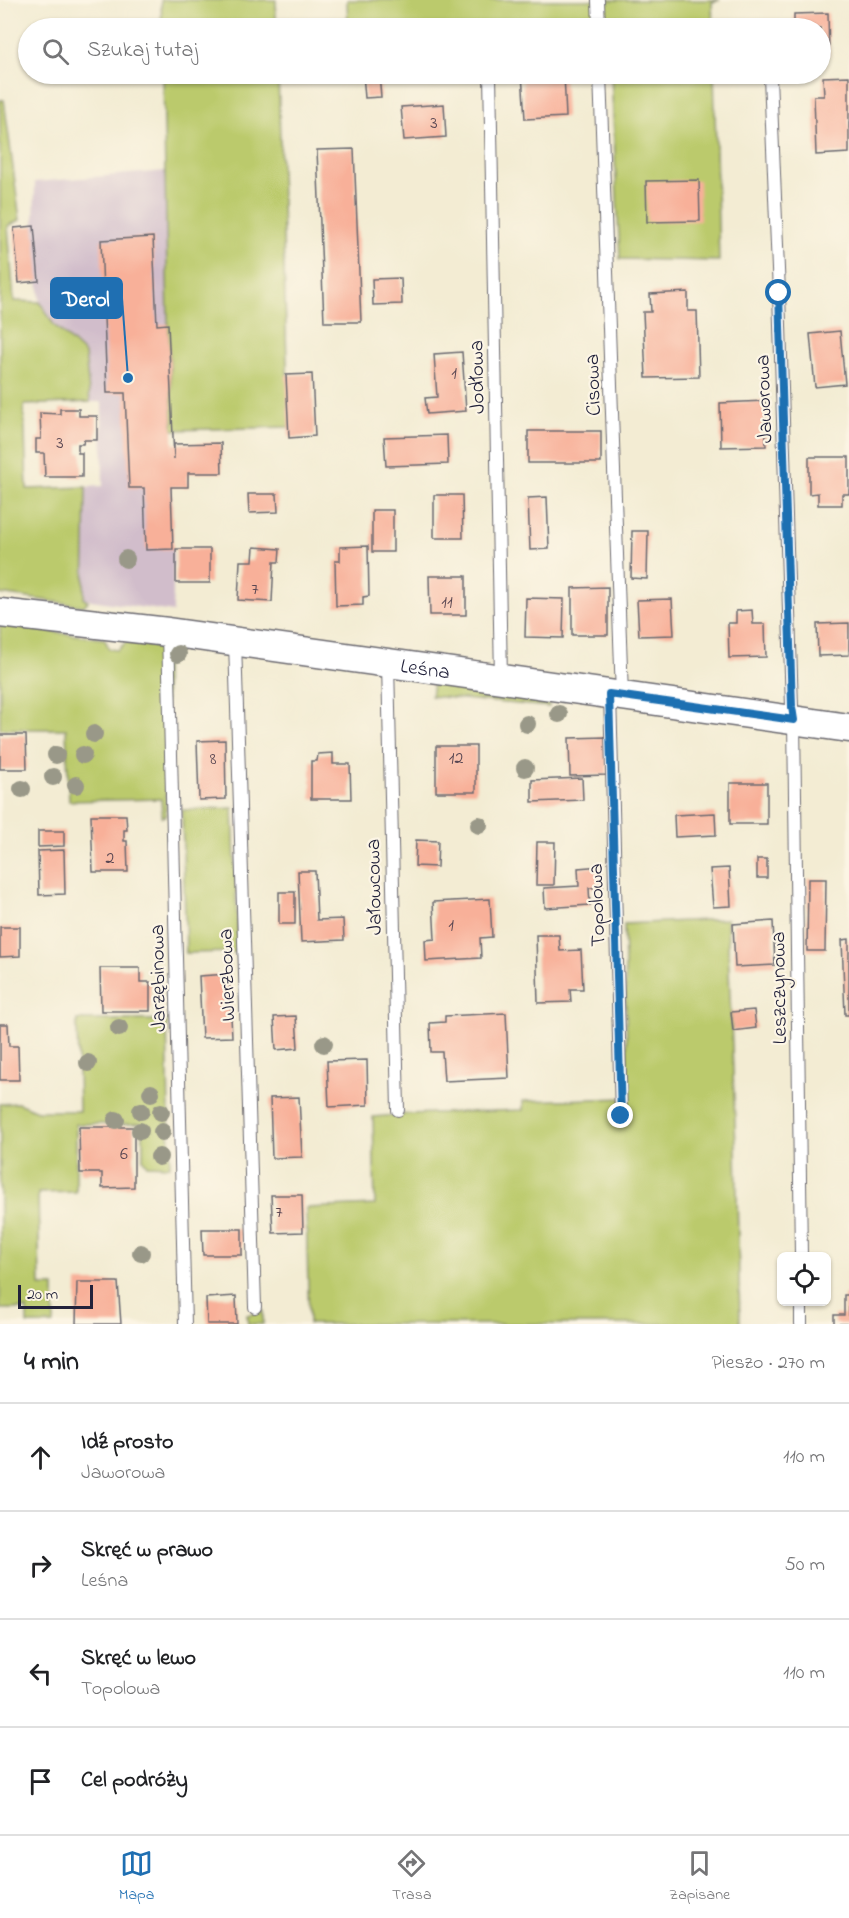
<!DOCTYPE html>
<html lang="pl">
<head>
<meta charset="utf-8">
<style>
	body { margin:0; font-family:"Indie Flower",sans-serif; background:#f2f2f2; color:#202124 }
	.controls { position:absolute; right:18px; bottom:18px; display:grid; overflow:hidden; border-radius:9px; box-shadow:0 2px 4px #0004 }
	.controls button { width:54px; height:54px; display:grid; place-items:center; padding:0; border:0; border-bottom:2px solid #e0e0e0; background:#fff; color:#202124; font:30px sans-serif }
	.scale { position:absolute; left:18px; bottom:15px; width:75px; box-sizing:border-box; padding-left:6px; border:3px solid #22223b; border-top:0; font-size:16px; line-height:21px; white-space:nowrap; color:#22223b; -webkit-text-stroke:4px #fcf5e5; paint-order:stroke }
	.stop { position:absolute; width:18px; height:18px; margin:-14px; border:4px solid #1f6fb2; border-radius:50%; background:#fff }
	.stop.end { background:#1f6fb2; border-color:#fff; box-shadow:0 2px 6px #0008 }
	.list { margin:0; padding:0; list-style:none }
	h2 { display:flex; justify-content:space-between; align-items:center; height:78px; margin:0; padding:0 24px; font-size:26px }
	h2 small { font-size:20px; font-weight:400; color:#757577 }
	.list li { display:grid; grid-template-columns:39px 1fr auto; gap:18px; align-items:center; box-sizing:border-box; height:108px; padding:0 24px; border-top:2px solid #e0e0e0 }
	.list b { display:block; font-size:22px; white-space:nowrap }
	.list p { margin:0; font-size:20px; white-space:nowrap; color:#757577 }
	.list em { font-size:20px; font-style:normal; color:#757577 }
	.icon { flex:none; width:33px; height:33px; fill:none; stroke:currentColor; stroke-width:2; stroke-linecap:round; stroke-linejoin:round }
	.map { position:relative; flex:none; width:849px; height:1324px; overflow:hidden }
	.search { position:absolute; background:#fff; box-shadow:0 2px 4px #0004; left:18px; right:18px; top:18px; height:66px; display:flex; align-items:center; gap:15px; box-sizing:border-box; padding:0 21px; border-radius:33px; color:#757577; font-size:22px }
	.sheet { height:510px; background:#fff }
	nav { display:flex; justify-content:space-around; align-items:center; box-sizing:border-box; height:84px; border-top:2px solid #e0e0e0; background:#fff; font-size:16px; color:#757577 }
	nav a { display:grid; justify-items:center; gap:3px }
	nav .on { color:#1f6fb2 }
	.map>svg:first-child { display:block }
	.industrial { fill:#d1bdcb }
	.green { fill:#bbca6c; stroke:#6e7654; stroke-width:1.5 }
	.building { fill:#f8b099 }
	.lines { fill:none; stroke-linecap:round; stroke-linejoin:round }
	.service-casing { stroke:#6b6970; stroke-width:14 }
	.tertiary-casing { stroke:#6b6970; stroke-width:31 }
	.service { stroke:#fff; stroke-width:12 }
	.tertiary { stroke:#fff; stroke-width:28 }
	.tree { fill:#999888 }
	.route { stroke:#1f6fb2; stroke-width:8 }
	.labels { text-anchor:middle; stroke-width:4.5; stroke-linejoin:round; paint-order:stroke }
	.number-label { font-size:18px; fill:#584652 }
	.street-label { font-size:21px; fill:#22223b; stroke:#fcf5e5 }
	.leader { fill:none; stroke:#1f6fb2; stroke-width:2 }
	.callout-dot { fill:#1f6fb2; stroke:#fcf5e5; stroke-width:2 }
	.callout { fill:#1f6fb2; stroke:#1f6fb2; stroke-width:2 }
	.callout-label { font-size:22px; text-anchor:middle; font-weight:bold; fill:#fff }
</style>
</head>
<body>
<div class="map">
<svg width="849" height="1324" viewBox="0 0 849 1324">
	<rect width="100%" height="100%" fill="#fcf5e5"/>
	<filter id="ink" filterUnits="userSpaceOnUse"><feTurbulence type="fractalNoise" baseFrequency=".0167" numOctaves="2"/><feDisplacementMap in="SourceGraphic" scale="12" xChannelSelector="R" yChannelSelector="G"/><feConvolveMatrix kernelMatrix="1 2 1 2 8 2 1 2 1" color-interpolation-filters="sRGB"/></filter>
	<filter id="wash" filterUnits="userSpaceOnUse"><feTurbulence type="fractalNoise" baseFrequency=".008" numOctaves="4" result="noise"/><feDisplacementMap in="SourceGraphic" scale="24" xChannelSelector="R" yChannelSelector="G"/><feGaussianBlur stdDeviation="1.35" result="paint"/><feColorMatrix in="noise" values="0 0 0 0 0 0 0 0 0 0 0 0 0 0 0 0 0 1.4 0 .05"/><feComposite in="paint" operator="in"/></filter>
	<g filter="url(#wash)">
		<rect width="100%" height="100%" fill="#f3ecd3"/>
		<polygon class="industrial" points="165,171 173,549 173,612 84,599 86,487 103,486 102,402 90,402 85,354 54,325 40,302 34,226 35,182"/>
		<g class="green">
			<polygon points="161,0 276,0 276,28 162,28"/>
			<polygon points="347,0 720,0 712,2 713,28 348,28"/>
			<polygon points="163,74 278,74 289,427 173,430 168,324"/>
			<polygon points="611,74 714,74 719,261 620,259"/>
			<polygon points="0,100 4,100 20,220 8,226 14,301 40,302 54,325 85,354 90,402 24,405 27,489 86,487 84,599 88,601 84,606 0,594"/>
			<polygon points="0,625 105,639 109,649 118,650 126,642 157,647 165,657 166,815 162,817 161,799 69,801 66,729 0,729"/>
			<polygon points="433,683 548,699 549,707 431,696"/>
			<polygon points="233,808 238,952 186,953 182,810"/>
			<polygon points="727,919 736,1148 740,1324 309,1324 306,1208 375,1205 373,1117 408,1114 523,1110 523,1101 628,1098 624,924"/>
			<polygon points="77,1020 167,1020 170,1166 147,1165 143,1159 143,1124 76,1124 76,1192 38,1193 40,1286 54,1286 54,1324 27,1324 27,1309 0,1309 0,1104 18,1103 37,1111 79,1111"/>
			<polygon points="263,1311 263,1324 248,1324 247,1315"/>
		</g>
		<g id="blocks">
			<g class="building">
				<polygon points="828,13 829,55 820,55 820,28 794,28 794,14"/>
				<polygon points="363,74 379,74 381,97 365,98"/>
				<polygon points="522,74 564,74 566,117 525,119"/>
				<polygon points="849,76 849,153 816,155 814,96 824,96 823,77"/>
				<polygon points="444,104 446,137 404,140 401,107"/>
				<polygon points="354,149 361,322 324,322 317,150"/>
				<polygon points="699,180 700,221 647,222 646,181"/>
				<polygon points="34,226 39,281 19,283 14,228"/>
				<polygon points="153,237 157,325 168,324 174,459 174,444 221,443 222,473 188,473 188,487 171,487 173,549 146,550 144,488 129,488 125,393 107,393 101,240"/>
				<polygon points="401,278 402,304 373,305 372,279"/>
				<polygon points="688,292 688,311 697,311 699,377 646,378 643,312 651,312 650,294"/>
				<polygon points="840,331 845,384 815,387 810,334"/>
				<polygon points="462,352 466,411 427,414 425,398 437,397 434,354"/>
				<polygon points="312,374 315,436 289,438 286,375"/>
				<polygon points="765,401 766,446 721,447 720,403"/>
				<polygon points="60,409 79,409 79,416 97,416 97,440 84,440 83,444 78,444 78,453 82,453 82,477 45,477 44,453 36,453 36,439 41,439 40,413 60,414"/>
				<rect x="528" y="431" width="73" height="32"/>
				<polygon points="447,435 448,464 386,466 384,437"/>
				<polygon points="809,457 849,457 849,494 842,494 842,505 818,505 818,493 809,494"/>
				<polygon points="248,494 277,494 278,512 249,513"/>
				<polygon points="434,495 462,495 463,538 434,538"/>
				<polygon points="547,497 549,549 530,550 528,498"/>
				<rect x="372" y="510" width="21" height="42"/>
				<polygon points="632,531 648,531 647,579 631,578"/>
				<polygon points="368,546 369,596 363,597 363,605 336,606 335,561 340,561 340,547"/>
				<polygon points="254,547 280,549 279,562 274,562 272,602 238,600 240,561 253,561"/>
				<rect x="176" y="549" width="34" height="34"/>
				<polygon points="429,576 466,576 466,615 430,615"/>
				<polygon points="608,587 608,635 572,635 572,588"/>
				<polygon points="526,598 564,599 563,638 525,637"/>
				<polygon points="672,599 674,635 639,636 637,600"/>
				<polygon points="752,610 753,624 765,624 766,657 729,658 728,623 736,623 736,611"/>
				<polygon points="849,623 849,655 818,656 817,624"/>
				<polygon points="0,735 26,735 27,769 0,769"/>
				<polygon points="606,737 607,775 570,776 569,738"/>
				<polygon points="225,740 226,799 199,800 197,741"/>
				<rect x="436" y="746" width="40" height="46"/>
				<polygon points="333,753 333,764 350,764 351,799 311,799 311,761 317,761 318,754"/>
				<polygon points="582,778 583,800 532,802 532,780"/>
				<rect x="730" y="783" width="37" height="41"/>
				<polygon points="715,813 716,835 675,837 674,815"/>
				<polygon points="91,815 126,815 127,830 124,830 124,841 127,841 128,872 93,872"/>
				<polygon points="38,831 64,831 64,846 38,847"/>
				<polygon points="416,840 438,841 437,867 415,866"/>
				<polygon points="537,842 555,842 554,885 536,885"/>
				<polygon points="64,850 65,894 39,895 38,851"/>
				<rect x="757" y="859" width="10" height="19"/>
				<polygon points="602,866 603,887 589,888 590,905 545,908 544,888 579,886 578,868"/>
				<polygon points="729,868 731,906 713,907 710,869"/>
				<polygon points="298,871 315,871 317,920 343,919 344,940 301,942"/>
				<polygon points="808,879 826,879 825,951 807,951"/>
				<rect x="279" y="892" width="16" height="32"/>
				<polygon points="490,899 492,937 480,938 481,958 426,961 425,940 435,939 433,902"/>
				<polygon points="773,921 775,965 735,967 733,924"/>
				<polygon points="0,927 20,927 20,956 0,957"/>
				<polygon points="536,935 559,935 560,951 581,950 583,989 570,989 571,1002 538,1003"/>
				<polygon points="849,939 849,1015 845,1015 842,940"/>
				<polygon points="100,968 140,968 140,982 150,982 150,1011 101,1011"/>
				<polygon points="229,974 232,1037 202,1038 199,976"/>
				<polygon points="754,1010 756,1028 733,1031 731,1012"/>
				<polygon points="506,1013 509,1078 444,1081 442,1052 431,1052 430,1023 445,1022 445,1016"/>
				<polygon points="296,1016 298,1048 276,1050 274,1017"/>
				<polygon points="0,1024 8,1024 9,1046 18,1046 19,1080 0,1080"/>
				<polygon points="367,1060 368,1105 329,1107 327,1061"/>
				<polygon points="299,1097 302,1157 272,1158 270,1098"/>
				<polygon points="79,1127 134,1127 134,1187 102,1188 102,1173 80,1173"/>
				<polygon points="271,1195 302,1195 303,1232 273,1233"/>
				<polygon points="202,1229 242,1229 242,1255 203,1255"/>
				<polygon points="77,1282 118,1282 121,1324 76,1324"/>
				<polygon points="844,1295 849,1295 849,1324 834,1324 834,1315 844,1315"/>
				<polygon points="236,1296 237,1324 207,1324 206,1298"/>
			</g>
		</g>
	</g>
	<g filter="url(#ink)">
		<use href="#blocks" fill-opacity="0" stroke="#6b6970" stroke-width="1.5"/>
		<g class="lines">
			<g class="service-casing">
				<g id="service">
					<polyline points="598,0 599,28"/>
					<polyline points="490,74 501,679"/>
					<polyline points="600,74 622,696"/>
					<polyline points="770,77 779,293 792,707 794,720 801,1256"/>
					<polyline points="168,632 185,1324"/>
					<polyline points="235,641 255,1307"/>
					<polyline points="388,663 398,1110"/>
					<polyline points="610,694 621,1115"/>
					<polyline points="801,1302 801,1324"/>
				</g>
			</g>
			<g class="tertiary-casing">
				<g id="tertiary">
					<path id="s1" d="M0,613L168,632L849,728"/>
				</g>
			</g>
			<use href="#service" class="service"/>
			<use href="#tertiary" class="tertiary"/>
		</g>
		<g class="tree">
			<circle cx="126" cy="559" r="9"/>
			<circle cx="178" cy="654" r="9"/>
			<circle cx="559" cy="714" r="9"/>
			<circle cx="527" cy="724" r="9"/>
			<circle cx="94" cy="734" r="9"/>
			<circle cx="56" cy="755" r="9"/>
			<circle cx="83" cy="755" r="9"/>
			<circle cx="525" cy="768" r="9"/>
			<circle cx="53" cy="777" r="9"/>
			<circle cx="76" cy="785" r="9"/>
			<circle cx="22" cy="789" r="9"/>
			<circle cx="479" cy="825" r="9"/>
			<circle cx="119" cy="1028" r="9"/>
			<circle cx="324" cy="1044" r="9"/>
			<circle cx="88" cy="1063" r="9"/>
			<circle cx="151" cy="1093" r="9"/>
			<circle cx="141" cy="1111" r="9"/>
			<circle cx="161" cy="1112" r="9"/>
			<circle cx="116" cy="1120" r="9"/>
			<circle cx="140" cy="1131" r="9"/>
			<circle cx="162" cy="1132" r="9"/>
			<circle cx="159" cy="1157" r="9"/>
			<circle cx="141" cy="1253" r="9"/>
		</g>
	</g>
	<g class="lines" filter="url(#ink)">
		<polyline class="route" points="621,1116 609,694 794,720 792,707 779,293"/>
	</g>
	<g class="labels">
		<g class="number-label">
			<text x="434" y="128">3</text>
			<text x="454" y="378">1</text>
			<text x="60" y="448">3</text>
			<text x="255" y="594">7</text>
			<text x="447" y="607">11</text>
			<text x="456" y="763">12</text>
			<text x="213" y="764">8</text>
			<text x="110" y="863">2</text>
			<text x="451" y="930">1</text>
			<text x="124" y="1159">6</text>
			<text x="279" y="1217">7</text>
		</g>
		<g class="street-label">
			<text transform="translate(476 377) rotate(-91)" y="7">Jodłowa</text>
			<text transform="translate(592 385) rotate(-92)" y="7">Cisowa</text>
			<text transform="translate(763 399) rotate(-92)" y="7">Jaworowa</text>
			<text dy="7" stroke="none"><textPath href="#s1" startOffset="429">Leśna</textPath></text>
			<text transform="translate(373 887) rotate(-91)" y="7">Jałowcowa</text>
			<text transform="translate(596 905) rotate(-92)" y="7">Topolowa</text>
			<text transform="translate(226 975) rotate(-92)" y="7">Wierzbowa</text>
			<text transform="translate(157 978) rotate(-91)" y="7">Jarzębinowa</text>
			<text transform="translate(778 988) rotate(-91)" y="7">Leszczynowa</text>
		</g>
	</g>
	<path class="leader" d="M128 378L122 298"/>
	<circle class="callout-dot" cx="128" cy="378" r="6"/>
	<rect class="callout" x="51" y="278" width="71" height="40" rx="6"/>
	<g class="callout-label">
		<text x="86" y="306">Derol</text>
	</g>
</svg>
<div class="controls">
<button><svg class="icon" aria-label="locate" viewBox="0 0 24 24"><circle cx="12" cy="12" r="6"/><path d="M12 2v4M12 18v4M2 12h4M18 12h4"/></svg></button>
</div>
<div class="scale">20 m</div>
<div class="stop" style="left:779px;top:293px"></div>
<div class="stop end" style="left:621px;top:1116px"></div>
<div class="search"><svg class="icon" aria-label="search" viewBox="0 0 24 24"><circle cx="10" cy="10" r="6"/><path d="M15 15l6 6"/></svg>Szukaj tutaj</div>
</div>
<section class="sheet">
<h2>4 min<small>Pieszo · 270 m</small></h2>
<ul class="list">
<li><svg class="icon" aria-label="ahead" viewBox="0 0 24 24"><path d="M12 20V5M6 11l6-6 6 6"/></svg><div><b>Idź prosto</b><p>Jaworowa</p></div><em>110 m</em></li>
<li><svg class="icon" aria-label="right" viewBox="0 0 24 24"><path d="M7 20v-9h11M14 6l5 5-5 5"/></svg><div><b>Skręć w prawo</b><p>Leśna</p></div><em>50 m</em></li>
<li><svg class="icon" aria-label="left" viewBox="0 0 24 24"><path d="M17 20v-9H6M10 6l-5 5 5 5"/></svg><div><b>Skręć w lewo</b><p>Topolowa</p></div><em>110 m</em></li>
<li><svg class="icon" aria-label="arrive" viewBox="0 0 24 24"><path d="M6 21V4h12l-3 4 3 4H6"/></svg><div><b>Cel podróży</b></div></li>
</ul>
</section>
<nav>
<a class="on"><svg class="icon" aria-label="map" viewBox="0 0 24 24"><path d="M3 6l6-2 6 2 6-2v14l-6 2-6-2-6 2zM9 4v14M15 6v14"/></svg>Mapa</a>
<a><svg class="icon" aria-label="directions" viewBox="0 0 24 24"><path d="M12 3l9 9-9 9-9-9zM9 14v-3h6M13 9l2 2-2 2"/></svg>Trasa</a>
<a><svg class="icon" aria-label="saved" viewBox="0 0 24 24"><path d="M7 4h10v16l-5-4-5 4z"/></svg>Zapisane</a>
</nav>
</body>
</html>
